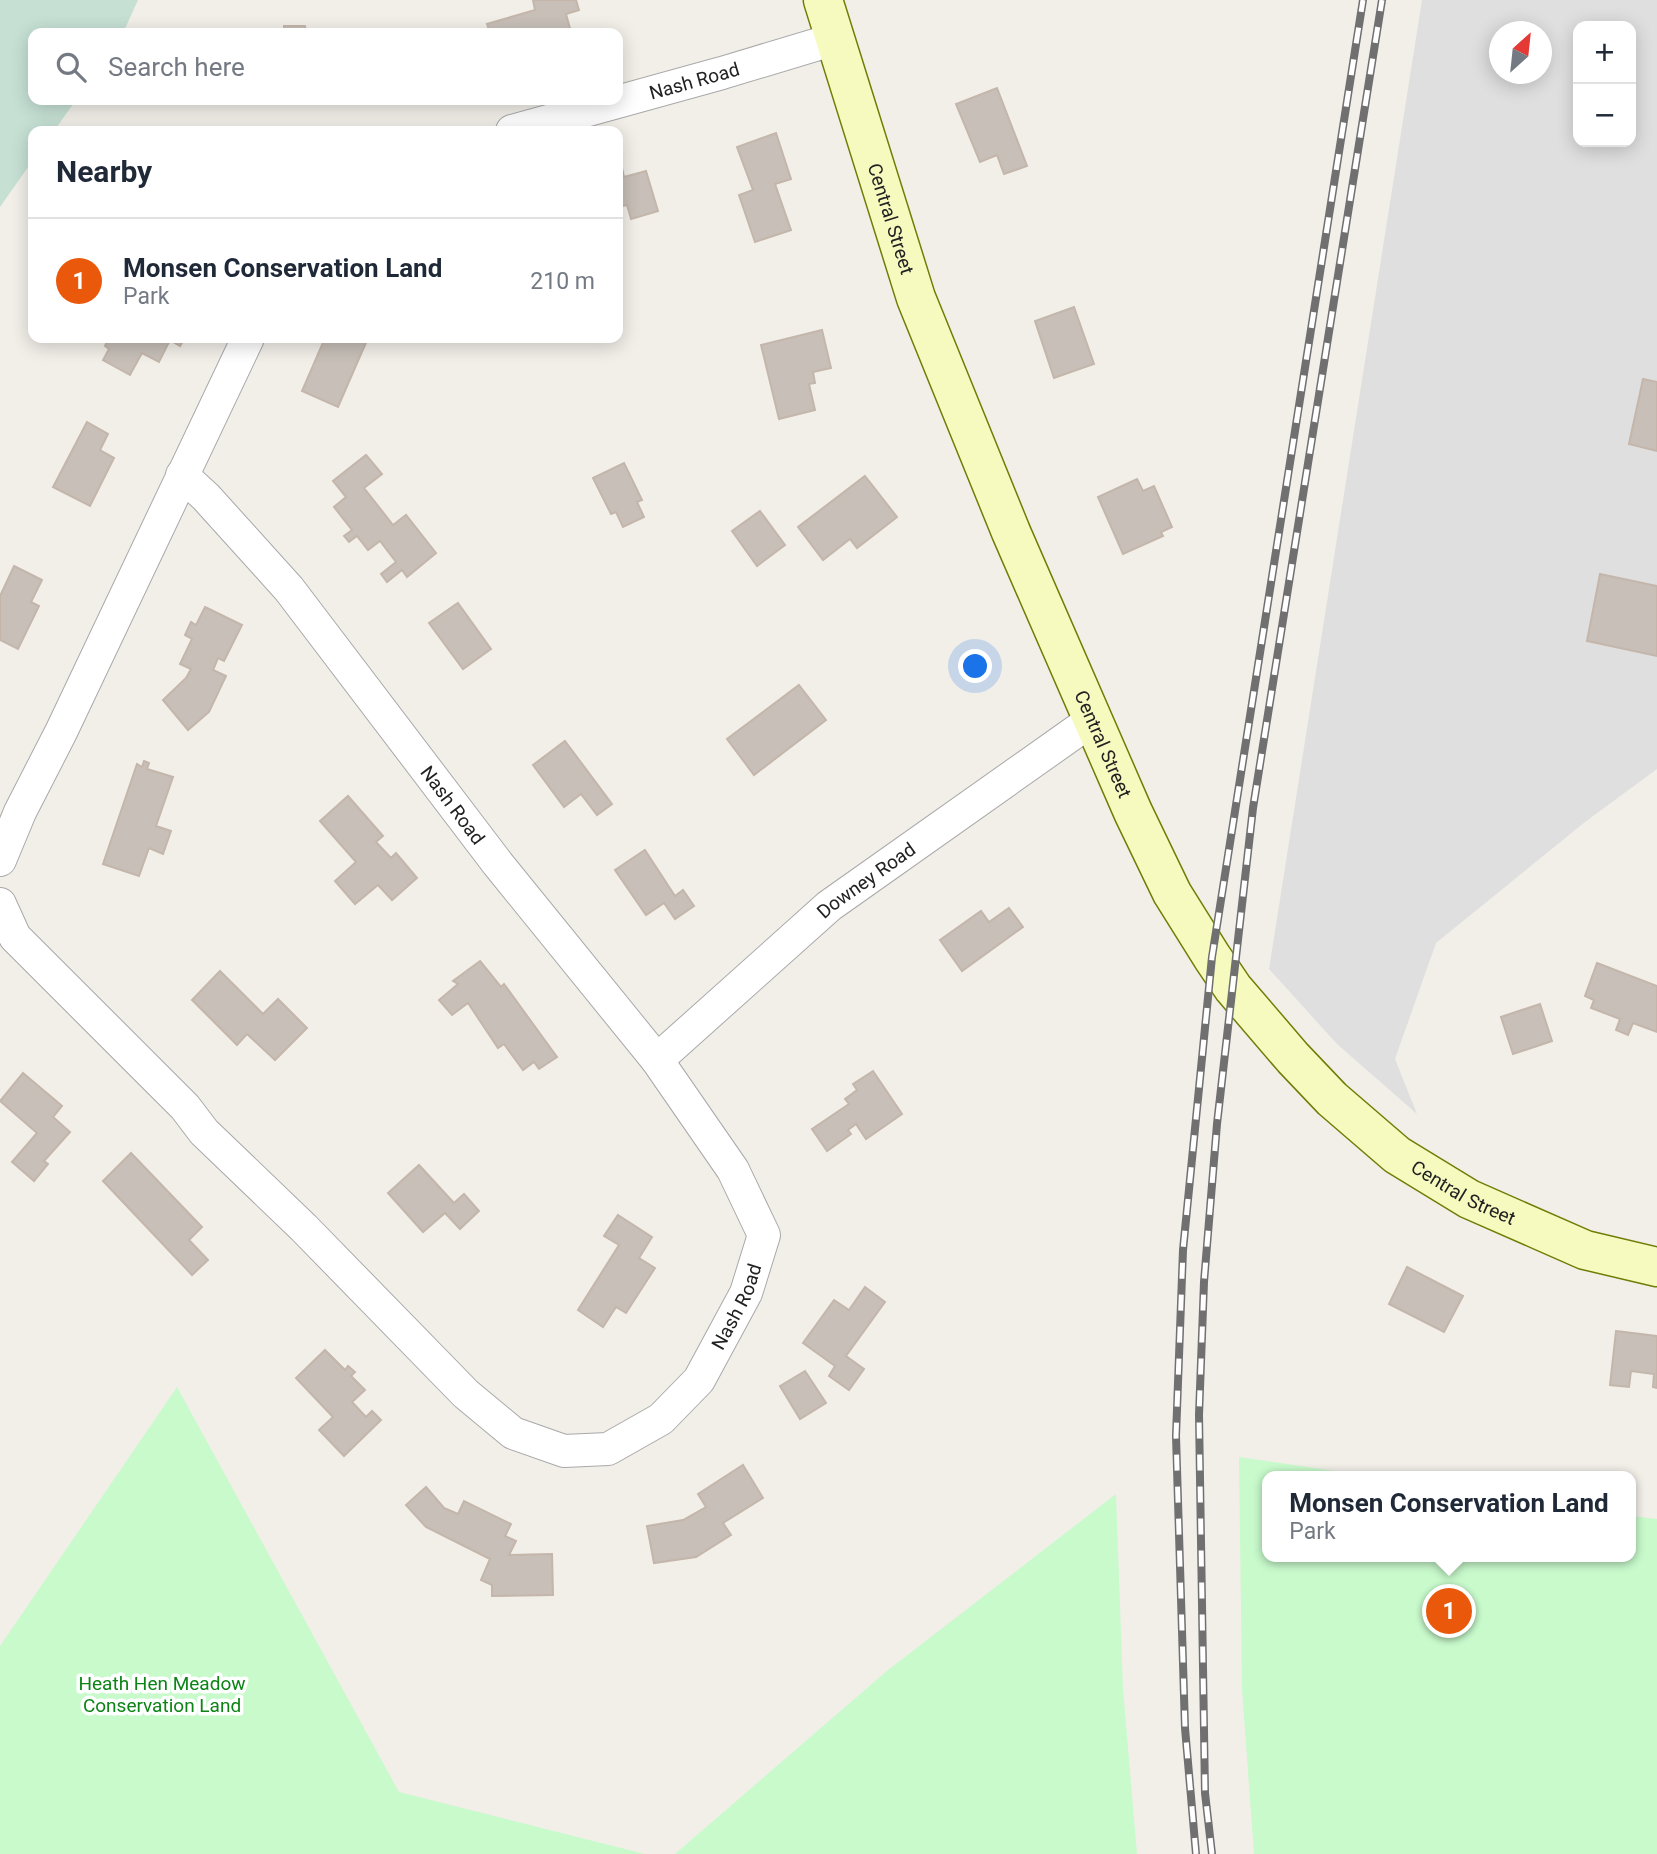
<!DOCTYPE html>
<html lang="en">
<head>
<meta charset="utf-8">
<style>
	body { margin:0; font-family:Roboto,sans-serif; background:#f6f6f7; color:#1f2937 }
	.controls { position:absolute; right:21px; top:21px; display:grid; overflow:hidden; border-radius:14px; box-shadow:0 4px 18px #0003 }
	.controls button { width:63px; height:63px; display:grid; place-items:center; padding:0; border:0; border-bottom:2px solid #e0e1e3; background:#fff; color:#1f2937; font:35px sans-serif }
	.compass { position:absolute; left:1489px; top:21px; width:63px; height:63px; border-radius:50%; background:#fff; box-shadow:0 4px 18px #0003; rotate:27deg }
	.you { position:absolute; left:976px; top:667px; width:24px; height:24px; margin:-18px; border:5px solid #fff; border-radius:50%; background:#1a73e8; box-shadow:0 0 0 10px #1a73e833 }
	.badge { display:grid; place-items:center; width:46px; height:46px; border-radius:50%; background:#ea580c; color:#fff; font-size:23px; font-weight:700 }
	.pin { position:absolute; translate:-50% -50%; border:4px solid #fff; box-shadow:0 2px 7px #0006 }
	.popup { position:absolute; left:1262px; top:1471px; width:374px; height:91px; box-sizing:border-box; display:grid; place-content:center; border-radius:14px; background:#fff; filter:drop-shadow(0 2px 5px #0005); font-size:23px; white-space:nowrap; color:#747a83 }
	.popup b { font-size:26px; color:#1f2937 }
	.popup::after { content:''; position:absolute; left:50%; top:100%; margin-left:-14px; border:14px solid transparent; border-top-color:#fff }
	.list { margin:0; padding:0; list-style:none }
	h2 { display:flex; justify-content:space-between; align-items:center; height:91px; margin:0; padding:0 28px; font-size:30px }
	h2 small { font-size:23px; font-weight:400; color:#747a83 }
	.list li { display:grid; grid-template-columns:46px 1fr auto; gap:21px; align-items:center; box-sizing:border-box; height:126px; padding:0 28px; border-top:2px solid #e0e1e3 }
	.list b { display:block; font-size:26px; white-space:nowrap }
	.list p { margin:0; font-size:23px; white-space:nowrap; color:#747a83 }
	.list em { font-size:23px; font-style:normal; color:#747a83 }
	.icon { flex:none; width:38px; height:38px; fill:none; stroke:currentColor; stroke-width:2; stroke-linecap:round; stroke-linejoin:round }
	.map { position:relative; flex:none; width:1657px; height:1854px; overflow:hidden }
	.search { position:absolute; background:#fff; box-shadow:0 4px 18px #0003; left:28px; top:28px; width:595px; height:77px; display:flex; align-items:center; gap:18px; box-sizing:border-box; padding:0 24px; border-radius:14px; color:#747a83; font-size:26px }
	.panel { position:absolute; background:#fff; box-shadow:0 4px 18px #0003; left:28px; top:126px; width:595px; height:217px; border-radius:14px }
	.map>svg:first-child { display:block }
	.residential { fill:#e0dfdf; fill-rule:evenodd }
	.wetland { fill:#c6e0d4 }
	.park { fill:#c8facc }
	.building { fill:#c7bfb8; stroke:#c4b6ab; stroke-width:2 }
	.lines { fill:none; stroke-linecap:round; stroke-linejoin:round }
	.street-casing { stroke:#a9a9a9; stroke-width:34 }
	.secondary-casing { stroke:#707d05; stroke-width:41 }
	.street { stroke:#fff; stroke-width:32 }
	.secondary { stroke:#f7fabf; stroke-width:38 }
	.rail-casing { stroke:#707070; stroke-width:8 }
	.rail { stroke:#fff; stroke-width:5; stroke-dasharray:16; stroke-linecap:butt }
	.labels { text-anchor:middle; stroke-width:7; stroke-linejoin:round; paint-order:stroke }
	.street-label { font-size:19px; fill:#222; stroke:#fff }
	.park-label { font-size:19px; fill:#0c8416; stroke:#fff }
</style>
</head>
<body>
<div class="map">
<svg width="1657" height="1854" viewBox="0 0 1657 1854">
	<rect width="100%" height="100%" fill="#f2efe9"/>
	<path class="residential" d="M1422,0H1657V769L1585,822L1436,943L1395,1059L1417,1114L1337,1044L1269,969ZM1578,26H1631V142H1578ZM1500,32H1542V74H1500Z"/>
	<polygon class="wetland" points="0,0 138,0 123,33 33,33 33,100 76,100 54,131 33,131 33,160 0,207"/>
	<g class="park">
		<polygon points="177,1387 399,1792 645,1854 0,1854 0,1646"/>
		<polygon points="1239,1457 1369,1476 1267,1476 1267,1557 1631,1557 1631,1516 1657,1519 1657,1854 1254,1854 1242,1689"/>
		<polygon points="1116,1494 1123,1689 1137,1854 675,1854 888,1670"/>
	</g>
	<g class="building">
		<polygon points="533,0 576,0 579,10 566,14 571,32 490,33 487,24 535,10"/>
		<polygon points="284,26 305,26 306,33 284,33"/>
		<polygon points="997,88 1027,166 1004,174 997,155 980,162 956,104"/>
		<polygon points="776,133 791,179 775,184 791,230 755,242 739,195 753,190 737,147"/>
		<polygon points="622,168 624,177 646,171 658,211 631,219 627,205 618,207 618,169"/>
		<polygon points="1074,307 1094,364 1054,378 1035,321"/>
		<polygon points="822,330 831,368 813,372 815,383 809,384 815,410 779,419 761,345"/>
		<polygon points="109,338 183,338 184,339 180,346 170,340 159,362 142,353 130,375 103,360 109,349 105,346"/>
		<polygon points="325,338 368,338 338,407 302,391"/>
		<polygon points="1643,379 1657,382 1657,451 1629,444"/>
		<polygon points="87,422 108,434 100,450 114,458 90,506 53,487"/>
		<polygon points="366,455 382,474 364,488 393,525 406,515 436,553 407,577 402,570 387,582 381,574 396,562 380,541 368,550 357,536 349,542 344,536 352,530 334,507 346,497 333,481"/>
		<polygon points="624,463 642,500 637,502 644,517 623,527 616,512 611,514 593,478"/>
		<polygon points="865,476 897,517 857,548 850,539 823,560 798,527"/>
		<polygon points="1137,479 1143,491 1154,486 1172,527 1161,532 1163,536 1123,554 1098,497"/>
		<polygon points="760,511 785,545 757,566 732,531"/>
		<polygon points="14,566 42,580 31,602 39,606 18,649 0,640 0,596"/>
		<polygon points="1600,574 1657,586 1657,656 1587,641"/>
		<polygon points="458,603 491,649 463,669 429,623"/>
		<polygon points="205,607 242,625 224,661 218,658 213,670 226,676 209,712 188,730 163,700 186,678 191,669 180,664 192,639 185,635 191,622 196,625"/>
		<polygon points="799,685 826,720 754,775 727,739"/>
		<polygon points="565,741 612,804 597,815 581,794 564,807 533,765"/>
		<polygon points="144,761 149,763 147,769 173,777 156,826 171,831 163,854 149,848 139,876 103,864 137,764 142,767"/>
		<polygon points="348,796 383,836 376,842 391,858 396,853 417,878 392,900 378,885 355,904 335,881 356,862 320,821"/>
		<polygon points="645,850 675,896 683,890 694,906 675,919 664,903 646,915 615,870"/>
		<polygon points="1009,908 1023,927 962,971 940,940 981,911 989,922"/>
		<polygon points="480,961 501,987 504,984 557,1057 539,1069 534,1062 523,1070 504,1044 498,1048 468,1003 452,1015 439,1000 458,984 453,981"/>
		<polygon points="1597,963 1657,986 1657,1032 1633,1023 1628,1035 1616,1030 1620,1019 1591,1008 1594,1000 1585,996"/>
		<polygon points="220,971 263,1014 278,999 307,1028 275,1060 247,1034 237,1045 192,1000"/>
		<polygon points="1540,1004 1552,1041 1513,1054 1501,1017"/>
		<polygon points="873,1071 902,1114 866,1139 856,1124 848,1130 851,1134 827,1151 812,1129 849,1104 845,1099 857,1090 853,1084"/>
		<polygon points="23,1073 62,1106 53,1117 70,1132 44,1161 48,1164 34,1181 12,1162 37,1133 0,1101"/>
		<polygon points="131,1153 202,1227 189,1240 208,1260 192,1275 103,1181"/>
		<polygon points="419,1165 454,1203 464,1194 479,1211 460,1229 445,1213 423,1232 388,1193"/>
		<polygon points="618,1215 652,1237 639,1258 655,1268 626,1313 616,1307 603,1327 578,1310 619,1245 604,1236"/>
		<polygon points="1407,1267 1463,1296 1444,1332 1389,1304"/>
		<polygon points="865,1287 885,1302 846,1356 864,1369 849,1390 829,1376 835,1366 803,1343 834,1300 849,1310"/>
		<polygon points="1616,1331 1657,1336 1657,1388 1653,1387 1654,1374 1631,1371 1629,1387 1610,1385"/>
		<polygon points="325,1350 345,1370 348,1366 355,1372 351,1376 365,1390 352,1402 366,1417 372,1411 381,1420 344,1456 319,1430 333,1417 296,1378"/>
		<polygon points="805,1371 826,1403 800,1419 780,1386"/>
		<polygon points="743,1465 763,1498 723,1523 731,1535 696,1557 654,1563 647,1526 683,1520 706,1507 698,1494"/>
		<polygon points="426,1487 444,1508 458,1514 464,1501 511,1524 505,1536 516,1541 509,1555 552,1554 553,1595 492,1596 492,1585 481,1580 490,1559 426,1527 406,1505"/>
	</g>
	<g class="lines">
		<g class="street-casing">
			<g id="street">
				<path id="s1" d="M512,131L722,73L835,39"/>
				<polyline points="0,860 20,812 61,732 248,338"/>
				<path id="s2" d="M0,904L15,937L185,1107L204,1132L304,1228L466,1394L513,1433L564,1451L608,1449L661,1419L699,1380L746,1293L764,1235L733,1170L657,1060L498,864L289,589L206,497L182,475"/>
				<path id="s3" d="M657,1060L829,906L1092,720"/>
			</g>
		</g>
		<g class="secondary-casing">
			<g id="secondary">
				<path id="s4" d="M823,0L916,298L1011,532L1133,812L1172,893L1212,957L1233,988L1293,1058L1332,1099L1397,1155L1469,1199L1585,1250L1657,1267"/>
			</g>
		</g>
		<use href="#street" class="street"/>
		<use href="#secondary" class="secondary"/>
		<g class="rail-casing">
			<g id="rail">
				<polyline points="1196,1854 1185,1728 1176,1436 1183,1250 1212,957 1363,0"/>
				<polyline points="1212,1854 1205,1793 1199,1415 1204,1282 1217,1124 1253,808 1382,0"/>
			</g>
		</g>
		<use href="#rail" class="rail"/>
	</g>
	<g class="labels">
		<g class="street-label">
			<text dy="7" stroke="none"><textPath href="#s1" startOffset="189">Nash Road</textPath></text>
			<text dy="7" stroke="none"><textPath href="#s4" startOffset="229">Central Street</textPath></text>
			<text dy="7" stroke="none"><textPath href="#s4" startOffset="796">Central Street</textPath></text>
			<text transform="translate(453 805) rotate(53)" y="7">Nash Road</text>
			<text dy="7" stroke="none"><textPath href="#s3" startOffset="276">Downey Road</textPath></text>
			<text dy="7" stroke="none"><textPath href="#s4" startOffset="1384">Central Street</textPath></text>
			<text dy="7" stroke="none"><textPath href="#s2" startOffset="1036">Nash Road</textPath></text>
		</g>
		<g class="park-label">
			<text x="162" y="1690">Heath Hen Meadow<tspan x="162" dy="22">Conservation Land</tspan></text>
		</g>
	</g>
</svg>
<div class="controls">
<button>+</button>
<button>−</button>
</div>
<svg class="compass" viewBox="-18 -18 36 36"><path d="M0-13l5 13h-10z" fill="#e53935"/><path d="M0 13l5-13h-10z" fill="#747a83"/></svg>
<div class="you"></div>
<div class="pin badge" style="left:1449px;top:1611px">1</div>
<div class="popup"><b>Monsen Conservation Land</b>Park</div>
<div class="search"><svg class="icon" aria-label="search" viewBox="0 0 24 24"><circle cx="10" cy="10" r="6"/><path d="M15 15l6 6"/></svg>Search here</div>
<section class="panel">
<h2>Nearby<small></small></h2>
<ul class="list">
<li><span class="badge">1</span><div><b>Monsen Conservation Land</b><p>Park</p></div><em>210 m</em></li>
</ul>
</section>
</div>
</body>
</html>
